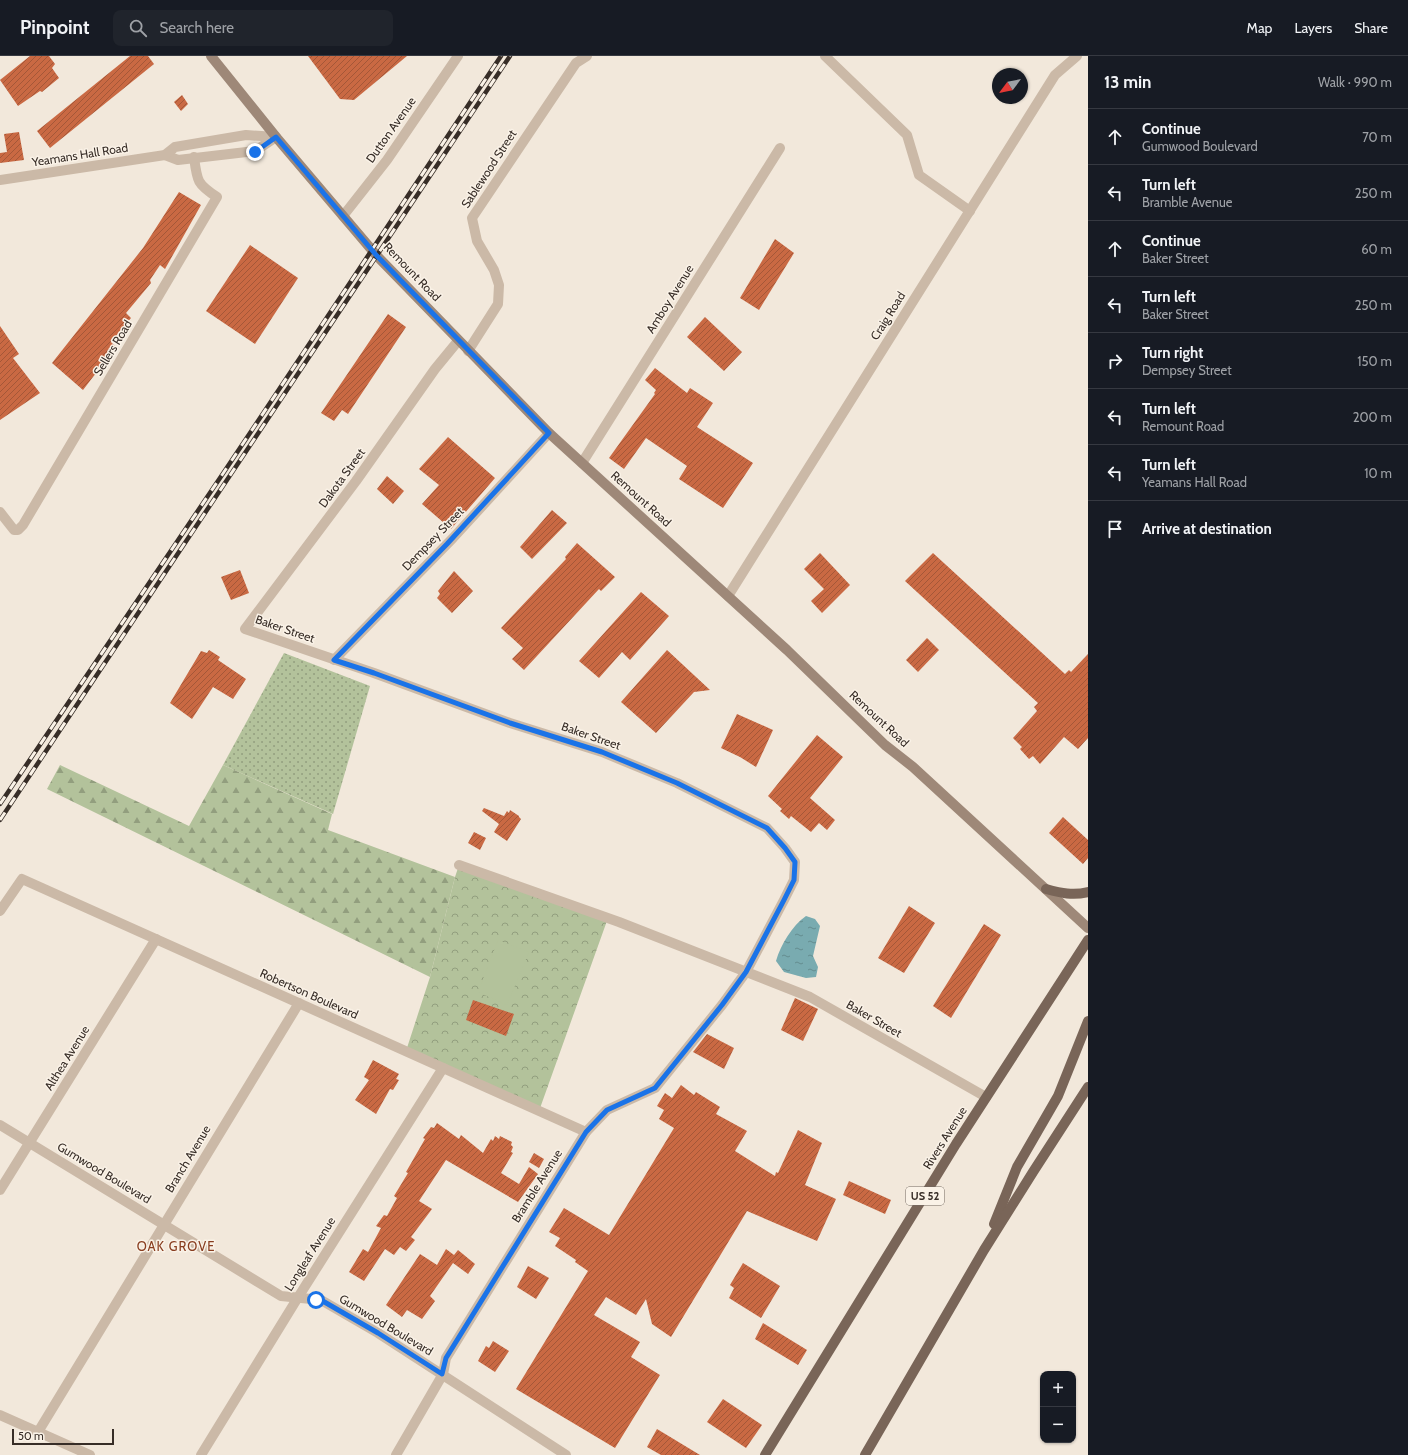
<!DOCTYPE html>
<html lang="en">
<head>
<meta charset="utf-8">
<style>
	body { margin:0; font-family:Cabin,sans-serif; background:#20242c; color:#f1f3f6 }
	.controls { position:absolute; right:12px; bottom:12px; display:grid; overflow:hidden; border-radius:8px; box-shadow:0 1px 3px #0004 }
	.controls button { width:36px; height:36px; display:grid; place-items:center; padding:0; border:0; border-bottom:1px solid #363941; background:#171b24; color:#f1f3f6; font:20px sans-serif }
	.compass { position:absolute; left:992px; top:12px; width:36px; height:36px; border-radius:50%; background:#171b24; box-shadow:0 1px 3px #0004; rotate:238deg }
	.scale { position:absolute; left:12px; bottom:10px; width:102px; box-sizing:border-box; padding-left:4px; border:2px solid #372d27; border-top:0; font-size:11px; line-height:14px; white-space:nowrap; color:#372d27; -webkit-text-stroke:3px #faf2e7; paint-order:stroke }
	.stop { position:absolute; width:12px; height:12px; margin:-9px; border:3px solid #1a73e8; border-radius:50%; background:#fff }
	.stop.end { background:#1a73e8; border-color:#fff; box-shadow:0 1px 4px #0008 }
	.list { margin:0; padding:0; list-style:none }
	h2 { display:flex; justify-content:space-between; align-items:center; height:52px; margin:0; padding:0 16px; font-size:17px }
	h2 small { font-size:13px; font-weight:400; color:#9ea1a6 }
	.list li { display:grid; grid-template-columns:26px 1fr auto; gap:12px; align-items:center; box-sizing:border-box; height:56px; padding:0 16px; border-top:1px solid #363941 }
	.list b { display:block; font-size:15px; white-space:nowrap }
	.list p { margin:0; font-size:13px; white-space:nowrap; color:#9ea1a6 }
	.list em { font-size:13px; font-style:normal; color:#9ea1a6 }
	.icon { flex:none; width:22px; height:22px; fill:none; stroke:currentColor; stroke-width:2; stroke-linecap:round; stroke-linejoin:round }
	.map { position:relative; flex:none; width:1088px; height:1399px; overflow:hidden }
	header { display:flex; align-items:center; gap:24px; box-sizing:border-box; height:56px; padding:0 20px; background:#171b24; border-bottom:1px solid #363941 }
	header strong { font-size:19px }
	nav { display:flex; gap:22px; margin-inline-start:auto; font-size:14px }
	.search { width:280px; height:36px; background:#20242c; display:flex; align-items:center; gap:10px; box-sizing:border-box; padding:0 14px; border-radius:8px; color:#9ea1a6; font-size:15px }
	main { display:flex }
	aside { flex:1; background:#171b24 }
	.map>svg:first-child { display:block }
	.grass { fill:url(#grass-dots) }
	.forest { fill:url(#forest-firs) }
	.park { fill:url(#park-crowns) }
	.pitch { fill:#b3c29b }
	.water { fill:url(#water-ripples) }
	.building { fill:url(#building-hatch) }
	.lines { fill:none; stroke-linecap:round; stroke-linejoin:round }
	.minor { stroke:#cbb9a7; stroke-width:10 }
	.tertiary { stroke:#cbb9a7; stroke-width:10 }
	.secondary { stroke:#9e8878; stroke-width:10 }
	.primary { stroke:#796558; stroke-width:10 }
	.rail-casing { stroke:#372d27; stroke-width:4.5 }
	.rail { stroke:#faf2e7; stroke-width:3; stroke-dasharray:9; stroke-linecap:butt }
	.route { stroke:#1a73e8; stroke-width:5 }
	.labels { text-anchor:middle; stroke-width:3; stroke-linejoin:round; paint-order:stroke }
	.shield { fill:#faf2e7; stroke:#726861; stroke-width:1 }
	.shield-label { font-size:11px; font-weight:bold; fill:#372d27 }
	.street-label { font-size:12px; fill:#372d27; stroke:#faf2e7 }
	.neighbourhood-label { font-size:13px; letter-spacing:1px; fill:#883d1f; stroke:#faf2e7 }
</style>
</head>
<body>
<header>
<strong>Pinpoint</strong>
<div class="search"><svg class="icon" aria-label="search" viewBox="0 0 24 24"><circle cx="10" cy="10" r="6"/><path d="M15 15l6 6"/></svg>Search here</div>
<nav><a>Map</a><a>Layers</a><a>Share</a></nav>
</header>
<main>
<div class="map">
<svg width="1088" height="1399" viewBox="0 0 1088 1399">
	<defs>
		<pattern id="grass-dots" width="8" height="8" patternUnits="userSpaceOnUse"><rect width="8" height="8" fill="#b3c29b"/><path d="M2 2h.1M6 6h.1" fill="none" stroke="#929e7e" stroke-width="1.8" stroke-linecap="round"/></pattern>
		<pattern id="forest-firs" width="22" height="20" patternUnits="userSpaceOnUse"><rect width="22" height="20" fill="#b3c29b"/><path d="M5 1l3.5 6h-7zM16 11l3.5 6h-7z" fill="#929e7e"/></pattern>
		<pattern id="park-crowns" width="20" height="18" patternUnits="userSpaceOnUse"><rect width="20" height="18" fill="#b3c29b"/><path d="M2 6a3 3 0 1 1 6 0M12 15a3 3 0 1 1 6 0" fill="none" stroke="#929e7e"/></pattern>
		<pattern id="water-ripples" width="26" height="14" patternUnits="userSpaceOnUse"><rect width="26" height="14" fill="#79abb0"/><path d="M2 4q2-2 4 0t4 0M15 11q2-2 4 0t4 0" fill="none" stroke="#648c8f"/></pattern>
		<pattern id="building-hatch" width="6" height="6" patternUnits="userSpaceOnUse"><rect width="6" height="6" fill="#c96943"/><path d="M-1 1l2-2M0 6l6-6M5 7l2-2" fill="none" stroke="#a45738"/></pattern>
	</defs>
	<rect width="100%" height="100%" fill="#f2e8db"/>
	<polygon class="grass" points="284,597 370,630 333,758 223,709"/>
	<polygon class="forest" points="60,709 189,770 223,709 332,758 328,774 455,821 430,921 47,733"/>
	<polygon class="park" points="459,809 608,862 539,1055 406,995 430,921 455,821"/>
	<polygon class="pitch" points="498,884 529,896 507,949 478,936"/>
	<path class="water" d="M806,860L815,863L820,870L813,900L818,911L816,921L806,922L784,916L776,905C781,888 792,870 806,860Z"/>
	<g class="building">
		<polygon points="30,0 49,0 55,8 52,12 59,22 42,36 40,35 18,50 0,24"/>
		<polygon points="130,0 148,0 154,8 50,92 37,75"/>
		<polygon points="308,0 407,0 354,44 340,43"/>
		<polygon points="182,39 188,48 181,55 174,46"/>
		<polygon points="19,76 24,104 0,107 0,97 7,96 4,78"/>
		<polygon points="179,136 201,149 165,213 160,209 150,224 151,227 126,257 131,262 111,286 116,291 83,334 52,307 143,192"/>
		<polygon points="775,183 794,197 759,254 740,242"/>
		<polygon points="250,189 298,222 255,288 206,255"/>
		<polygon points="388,258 406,271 348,358 342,354 334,365 321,357"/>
		<polygon points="705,261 742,296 724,315 687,281"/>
		<polygon points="0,270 19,298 13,302 40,337 0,364"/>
		<polygon points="655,312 687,337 690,332 713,347 697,371 753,407 723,452 679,423 687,410 646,382 624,413 609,402 655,338 654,337 656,334 645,324"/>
		<polygon points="448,381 495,422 451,473 422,448 439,429 419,413"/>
		<polygon points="387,420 404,435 393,448 377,433"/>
		<polygon points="552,454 567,467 532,503 520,491"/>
		<polygon points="577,487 615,521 601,535 599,533 524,614 512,603 523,592 501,572 566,503 565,501"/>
		<polygon points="820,497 850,529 822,557 811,545 824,533 804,513"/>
		<polygon points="933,497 1065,618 1069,614 1071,616 1088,598 1088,682 1078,693 1064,681 1040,708 1033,700 1029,703 1020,693 1022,691 1013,682 1037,655 1034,651 1038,647 905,525"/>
		<polygon points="240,514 249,537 231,544 221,521"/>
		<polygon points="454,515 473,535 452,557 437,542 440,538 438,535"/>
		<polygon points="641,536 669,560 630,604 622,596 599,622 579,605"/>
		<polygon points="927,582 939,594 918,616 906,604"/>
		<polygon points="209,594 220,601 218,604 246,623 233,643 213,631 192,663 170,647 201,595 207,597"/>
		<polygon points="667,594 710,634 694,636 656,677 621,646"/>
		<polygon points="737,658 773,674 756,711 740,701 721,692"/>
		<polygon points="817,679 843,701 810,742 835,764 827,774 819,767 811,776 791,760 789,763 780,755 782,753 768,740"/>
		<polygon points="484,752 504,760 507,755 509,757 510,754 519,760 519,761 521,763 507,785 494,776 499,768 482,755"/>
		<polygon points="1063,761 1088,784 1088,802 1083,808 1049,777"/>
		<polygon points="474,776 486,782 480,794 468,787"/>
		<polygon points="909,850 935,867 904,917 878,902"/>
		<polygon points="984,868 1001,879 951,962 933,950"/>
		<polygon points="795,942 818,953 803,985 781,974"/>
		<polygon points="473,944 514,958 506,980 466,964"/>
		<polygon points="707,978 734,992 724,1013 693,996"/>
		<polygon points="373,1004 399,1018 396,1023 399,1024 393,1034 390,1033 376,1058 355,1044 369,1024 364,1021"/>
		<polygon points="681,1029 694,1039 696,1036 720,1051 716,1058 747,1075 735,1095 775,1120 776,1116 778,1117 798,1074 822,1087 805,1129 836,1143 817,1185 747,1155 671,1281 652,1268 646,1243 636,1259 606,1241 594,1259 640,1286 631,1301 660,1319 615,1392 516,1333 588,1215 575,1206 576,1204 555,1190 560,1182 549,1176 564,1152 609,1179 674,1072 659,1063 664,1054 657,1050 665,1037 672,1042"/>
		<polygon points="437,1067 459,1083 461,1079 483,1097 491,1083 493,1085 495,1080 499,1083 500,1080 512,1086 511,1089 513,1091 511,1096 513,1097 501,1117 519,1128 529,1111 538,1118 518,1146 446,1104 419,1145 432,1153 411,1181 415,1184 406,1195 400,1191 394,1199 385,1193 364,1225 349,1216 363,1193 368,1196 381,1172 376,1170 384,1159 387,1160 397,1142 394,1140 408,1117 406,1116 425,1083 423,1082 431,1071 434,1072"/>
		<polygon points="534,1097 544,1103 539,1112 529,1106"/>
		<polygon points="849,1125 891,1144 885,1158 843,1139"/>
		<polygon points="446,1193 454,1199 458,1194 475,1208 468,1218 453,1207 430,1240 435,1245 422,1263 407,1254 402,1261 386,1249 420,1198 437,1209"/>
		<polygon points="743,1207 780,1230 761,1262 729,1242 734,1232 730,1229"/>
		<polygon points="528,1210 549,1222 536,1243 517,1231"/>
		<polygon points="763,1267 807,1294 798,1309 755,1283"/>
		<polygon points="493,1285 509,1295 495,1316 478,1305 486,1290 489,1292"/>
		<polygon points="723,1343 762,1369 746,1392 707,1366"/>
		<polygon points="657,1373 700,1399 661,1399 647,1391"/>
	</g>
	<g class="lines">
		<g class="minor">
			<polyline points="825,0 907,79 919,119 970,155"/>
			<polyline points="343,160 387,104 458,0"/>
			<polyline points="468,295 498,248 499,229 494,214 477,185 472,162 576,7 587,0"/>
			<polyline points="582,407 780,92"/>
			<path d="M0,456L14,474H18L23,469L217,141C197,128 197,125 194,101"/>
			<polyline points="728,540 1055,19 1077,0"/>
			<polyline points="334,604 453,482 549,377"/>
			<polyline points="459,809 619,866 810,941 986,1041"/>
			<polyline points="0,855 22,823 586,1076"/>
			<polyline points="0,1069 281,1240 321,1244 378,1277 566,1399"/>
			<polyline points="0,1134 156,883"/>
			<polyline points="0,1359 90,1399"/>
			<polyline points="38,1376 299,947"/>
			<polyline points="201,1399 297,1243 443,1012"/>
			<polyline points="396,1399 443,1318 446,1302 586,1076 607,1054 655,1032 722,949 746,916 784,844 794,824 795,806 785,792 767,772 677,727 602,696 510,667 374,617 245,573 356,425 435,313 458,285"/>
		</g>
		<g class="tertiary">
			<polyline points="165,99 178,104 255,95 276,81"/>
			<polyline points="0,124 165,99 175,91 246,79 276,81"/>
		</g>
		<polyline class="secondary" points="211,0 276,81 377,200 549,377 787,594 885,689 913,711 1088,872"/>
		<g class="primary">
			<path d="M1046,833C1061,837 1073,840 1088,836"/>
			<polyline points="994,1168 1017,1111 1058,1040 1088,965"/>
			<polyline points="765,1399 956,1088 1088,884"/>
			<polyline points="865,1399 984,1194 1033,1116 1088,1031"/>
		</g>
		<g class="rail-casing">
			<g id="rail">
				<polyline points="0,748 220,422 501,0"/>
				<polyline points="0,764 510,0"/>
			</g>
		</g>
		<use href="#rail" class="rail"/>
	</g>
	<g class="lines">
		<polyline class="route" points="255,96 276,81 377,200 549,377 447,488 334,604 374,617 510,667 602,696 677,727 767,772 785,792 795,806 794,824 784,844 746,916 722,949 655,1032 607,1054 586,1076 446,1302 442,1318 378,1277 321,1244 316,1244"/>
	</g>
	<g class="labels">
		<rect class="shield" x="906" y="1131" width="38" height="18" rx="3"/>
		<g class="shield-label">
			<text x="925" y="1144">US 52</text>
		</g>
		<g class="street-label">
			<text transform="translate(391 74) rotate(-55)" y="4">Dutton Avenue</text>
			<text transform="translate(80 99) rotate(-9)" y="4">Yeamans Hall Road</text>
			<text transform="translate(489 113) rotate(-57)" y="4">Sablewood Street</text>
			<text transform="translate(412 216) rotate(46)" y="4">Remount Road</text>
			<text transform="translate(670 243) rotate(-58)" y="4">Amboy Avenue</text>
			<text transform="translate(888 260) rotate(-58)" y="4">Craig Road</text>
			<text transform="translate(113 292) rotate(-59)" y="4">Sellers Road</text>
			<text transform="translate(342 422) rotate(-54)" y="4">Dakota Street</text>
			<text transform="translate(641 443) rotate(42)" y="4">Remount Road</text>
			<text transform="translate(433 483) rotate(-46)" y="4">Dempsey Street</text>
			<text transform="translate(285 573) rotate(19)" y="4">Baker Street</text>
			<text transform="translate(879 663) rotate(43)" y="4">Remount Road</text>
			<text transform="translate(591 680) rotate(19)" y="4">Baker Street</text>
			<text transform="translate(309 938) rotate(24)" y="4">Robertson Boulevard</text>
			<text transform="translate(874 963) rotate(30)" y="4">Baker Street</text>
			<text transform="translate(67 1002) rotate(-58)" y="4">Althea Avenue</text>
			<text transform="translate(945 1082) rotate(-58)" y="4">Rivers Avenue</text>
			<text transform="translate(188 1103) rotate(-59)" y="4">Branch Avenue</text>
			<text transform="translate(104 1117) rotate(31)" y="4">Gumwood Boulevard</text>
			<text transform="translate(537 1130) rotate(-58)" y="4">Bramble Avenue</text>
			<text transform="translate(310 1198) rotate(-58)" y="4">Longleaf Avenue</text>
			<text transform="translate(386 1269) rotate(31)" y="4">Gumwood Boulevard</text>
		</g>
		<g class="neighbourhood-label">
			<text x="176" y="1195">OAK GROVE</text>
		</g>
	</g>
</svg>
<div class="controls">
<button>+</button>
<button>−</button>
</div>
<svg class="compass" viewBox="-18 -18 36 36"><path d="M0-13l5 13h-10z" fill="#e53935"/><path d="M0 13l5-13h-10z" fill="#9ea1a6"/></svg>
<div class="scale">50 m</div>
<div class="stop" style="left:316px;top:1244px"></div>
<div class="stop end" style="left:255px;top:96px"></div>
</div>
<aside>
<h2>13 min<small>Walk · 990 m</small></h2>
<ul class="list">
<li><svg class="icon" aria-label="ahead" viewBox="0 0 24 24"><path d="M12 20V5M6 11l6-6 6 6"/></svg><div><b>Continue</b><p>Gumwood Boulevard</p></div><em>70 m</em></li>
<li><svg class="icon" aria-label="left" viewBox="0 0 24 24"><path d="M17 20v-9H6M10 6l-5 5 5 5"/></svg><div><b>Turn left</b><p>Bramble Avenue</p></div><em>250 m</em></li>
<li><svg class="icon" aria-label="ahead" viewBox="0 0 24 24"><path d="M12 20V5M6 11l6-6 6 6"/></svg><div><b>Continue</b><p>Baker Street</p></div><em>60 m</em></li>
<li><svg class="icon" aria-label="left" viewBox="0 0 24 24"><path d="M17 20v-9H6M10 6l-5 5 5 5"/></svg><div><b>Turn left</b><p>Baker Street</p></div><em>250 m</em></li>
<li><svg class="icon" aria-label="right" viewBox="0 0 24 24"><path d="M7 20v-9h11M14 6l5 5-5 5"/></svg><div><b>Turn right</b><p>Dempsey Street</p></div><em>150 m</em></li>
<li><svg class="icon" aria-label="left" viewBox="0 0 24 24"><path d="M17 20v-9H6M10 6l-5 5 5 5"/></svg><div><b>Turn left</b><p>Remount Road</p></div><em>200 m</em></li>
<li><svg class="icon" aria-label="left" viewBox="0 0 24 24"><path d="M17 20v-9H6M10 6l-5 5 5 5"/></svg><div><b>Turn left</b><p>Yeamans Hall Road</p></div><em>10 m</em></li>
<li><svg class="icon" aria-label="arrive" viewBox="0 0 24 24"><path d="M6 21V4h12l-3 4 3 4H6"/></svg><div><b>Arrive at destination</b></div></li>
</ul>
</aside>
</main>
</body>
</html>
